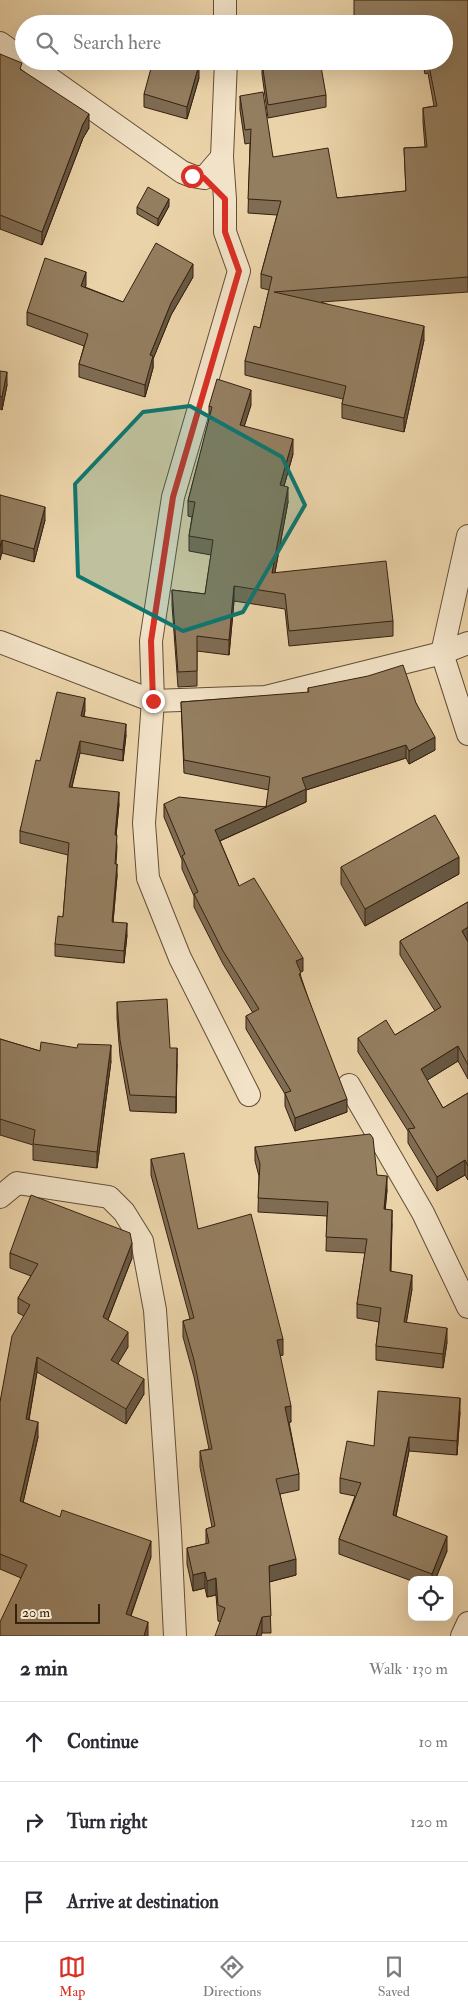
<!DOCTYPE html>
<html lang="en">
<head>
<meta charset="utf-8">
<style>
	body { margin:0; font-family:"IM FELL Double Pica",serif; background:#f7f7f7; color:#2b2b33 }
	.controls { position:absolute; right:15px; bottom:15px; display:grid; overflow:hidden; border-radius:10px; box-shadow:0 5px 20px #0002 }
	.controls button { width:45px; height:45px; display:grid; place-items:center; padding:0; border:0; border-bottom:1px solid #e1e1e2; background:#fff; color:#2b2b33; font:25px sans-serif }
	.scale { position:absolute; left:15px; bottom:12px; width:85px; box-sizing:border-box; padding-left:5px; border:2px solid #352110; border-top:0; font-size:14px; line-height:18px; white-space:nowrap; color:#352110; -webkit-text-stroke:4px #f2e2c7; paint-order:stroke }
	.stop { position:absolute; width:15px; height:15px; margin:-11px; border:4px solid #d93025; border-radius:50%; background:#fff }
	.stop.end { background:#d93025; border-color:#fff; box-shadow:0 1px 5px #0008 }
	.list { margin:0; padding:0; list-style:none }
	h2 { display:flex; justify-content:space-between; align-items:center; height:65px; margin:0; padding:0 20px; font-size:21px }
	h2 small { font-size:16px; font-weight:400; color:#7c7c81 }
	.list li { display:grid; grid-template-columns:32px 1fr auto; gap:15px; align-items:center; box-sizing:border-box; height:80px; padding:0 20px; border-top:1px solid #e1e1e2 }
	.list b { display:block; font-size:19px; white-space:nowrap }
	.list em { font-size:16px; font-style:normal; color:#7c7c81 }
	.icon { flex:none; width:28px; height:28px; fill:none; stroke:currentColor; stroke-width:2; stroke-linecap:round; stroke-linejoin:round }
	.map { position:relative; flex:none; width:468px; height:1636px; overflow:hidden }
	.search { position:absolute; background:#fff; box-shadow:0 5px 20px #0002; left:15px; right:15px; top:15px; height:55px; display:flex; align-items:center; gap:12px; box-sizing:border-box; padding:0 18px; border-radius:28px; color:#7c7c81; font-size:19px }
	.sheet { height:305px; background:#fff }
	nav { display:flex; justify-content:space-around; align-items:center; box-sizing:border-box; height:70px; border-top:1px solid #e1e1e2; background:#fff; font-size:14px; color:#7c7c81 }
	nav a { display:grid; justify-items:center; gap:2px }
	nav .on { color:#d93025 }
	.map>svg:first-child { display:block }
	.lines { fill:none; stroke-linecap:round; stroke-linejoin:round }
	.minor-casing { stroke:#624e36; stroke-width:24 }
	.minor { stroke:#f2e2c7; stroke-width:22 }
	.wall { fill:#7f6c53; stroke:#352110 }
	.shaded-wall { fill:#685843; stroke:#352110 }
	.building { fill:#947e60; stroke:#352110 }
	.route { stroke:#d93025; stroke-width:6 }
	.marked { fill:#0f766e; fill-opacity:0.2; stroke:#0f766e; stroke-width:4; stroke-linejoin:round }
</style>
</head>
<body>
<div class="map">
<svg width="468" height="1636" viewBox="0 0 468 1636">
	<rect width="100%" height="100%" fill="#ebd3a9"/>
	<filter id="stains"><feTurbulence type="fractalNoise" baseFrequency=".004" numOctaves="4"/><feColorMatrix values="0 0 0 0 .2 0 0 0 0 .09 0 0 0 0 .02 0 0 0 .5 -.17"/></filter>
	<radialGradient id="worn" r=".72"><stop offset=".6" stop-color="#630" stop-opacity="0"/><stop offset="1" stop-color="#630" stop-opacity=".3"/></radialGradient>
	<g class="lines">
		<g class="minor-casing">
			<g id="minor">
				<polyline points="225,0 225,24"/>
				<polyline points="0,43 24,60"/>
				<polyline points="25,61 182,172 192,176 204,178 222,157"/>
				<polyline points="226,61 222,157 225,199 225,232 239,271 173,497 151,641 153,701 144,823 148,878 180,958 249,1095"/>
				<polyline points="468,536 442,653 468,734"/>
				<polyline points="0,642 153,701 266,697 442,653 468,643"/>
				<polyline points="349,1085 423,1213 468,1307"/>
				<polyline points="0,1197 17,1183 109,1197 124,1212 142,1241 155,1310 170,1533 175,1636"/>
				<polyline points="462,1636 468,1623"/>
			</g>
		</g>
		<use href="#minor" class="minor"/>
	</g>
	<g class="wall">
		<polygon points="468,0 468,292 321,302 424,340 404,432 342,418 342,404 343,399 245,375 245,361 260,328 269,290 261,288 261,274 277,215 248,213 250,143 245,144 240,110 240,96 273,157 337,198 406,191 404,148 425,147 423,122 423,108 434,106 428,73 425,74 423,64 353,61 444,61"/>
		<polygon points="0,54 22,70 89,128 83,138 42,245 0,229"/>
		<polygon points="262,62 326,95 326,107 268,118 262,74"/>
		<polygon points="199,78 187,119 144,107 144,94"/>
		<polygon points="169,206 158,226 137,214 137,207"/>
		<polygon points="193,277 171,315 153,359 153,368 145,397 79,377 79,364 84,346 27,325 27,312 86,285 85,287 123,302"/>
		<polygon points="0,371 7,385 2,410 0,409"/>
		<polygon points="251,405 244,426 293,454 284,486 288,502 275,572 393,621 393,636 289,646 285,609 234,601 229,655 197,651 197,686 178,687 172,605 172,590 205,594 211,555 189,551 189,536 192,517 188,516 188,501 209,420 209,406"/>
		<polygon points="0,495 45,520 34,562 2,553"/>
		<polygon points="308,688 416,703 435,750 409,764 406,758 306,790 306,802 220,841 239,886 303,971 300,972 301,977 347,1112 295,1131 285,1106 285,1094 246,1029 246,1016 253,1013 223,964 194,907 194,896 182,869 182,860 164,817 164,804 266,807 269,790 184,773 181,702 308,693"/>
		<polygon points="85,710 84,716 126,735 123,761 80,753 72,787 119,804 116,835 117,847 116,864 117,876 113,922 127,935 124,963 55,956 55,944 63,917 68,855 20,843 20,831 40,761"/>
		<polygon points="341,867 459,874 365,926 341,884"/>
		<polygon points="468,902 468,1079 458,1061 427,1080 443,1108 468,1093 468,1180 465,1175 437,1191 408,1143 408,1131 358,1052 358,1038 395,1035 435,1011 400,955 400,941"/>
		<polygon points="117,1002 170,1048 177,1064 176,1113 130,1111 120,1056 117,1018"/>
		<polygon points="0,1039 40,1051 111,1061 97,1168 33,1160 33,1145 0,1135"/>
		<polygon points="255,1147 377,1175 387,1190 385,1209 392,1224 391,1271 412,1289 406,1323 447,1342 443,1368 376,1360 376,1346 379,1322 357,1318 357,1304 365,1253 326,1251 327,1216 258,1212 259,1176 255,1161"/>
		<polygon points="151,1159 283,1355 280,1356 291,1422 289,1422 299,1474 299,1490 280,1494 296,1575 269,1582 271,1633 262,1633 218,1621 216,1595 207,1597 205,1588 193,1591 187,1564 187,1548 206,1544 206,1529 212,1527 200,1467 200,1451 209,1449 194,1377 183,1337 183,1321 190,1319 151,1175"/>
		<polygon points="10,1253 132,1258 108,1320 128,1347 118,1363 144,1394 126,1424 37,1372 29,1420 38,1437 23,1502 151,1557 131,1616 148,1636 21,1578 0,1569 0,1402 24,1316 18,1313 18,1298 31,1276 10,1268"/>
		<polygon points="460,1412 457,1455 409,1451 396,1516 447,1551 435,1580 412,1580 412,1581 339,1554 339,1539 355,1496 340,1493 340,1478 374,1446"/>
	</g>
	<g class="shaded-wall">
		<polygon points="199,65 199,78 187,119 187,107"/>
		<polygon points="89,114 89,128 83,138 42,245 42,232 83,124"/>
		<polygon points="169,199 169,206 158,226 158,219"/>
		<polygon points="193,264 193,277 171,315 153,359 153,368 145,397 145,385 150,355 171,303"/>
		<polygon points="86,272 86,285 81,298 81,286"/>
		<polygon points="424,326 424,340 404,432 404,418"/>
		<polygon points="7,372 7,385 2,410 2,397"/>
		<polygon points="251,390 251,405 240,440 240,425"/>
		<polygon points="293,439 293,454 280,500 280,485"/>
		<polygon points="288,487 288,502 272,588 272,573"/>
		<polygon points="45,507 45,520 34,562 34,549"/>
		<polygon points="2,540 2,553 0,560 0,547"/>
		<polygon points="234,586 234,601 229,655 229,640"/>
		<polygon points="85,698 85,710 81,728 81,716"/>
		<polygon points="126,724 126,735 123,761 123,750"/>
		<polygon points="435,737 435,750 409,764 409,751"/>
		<polygon points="80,741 80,753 69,798 69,787"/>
		<polygon points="406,745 406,758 306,790 306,802 215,843 215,830 302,791 302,778"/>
		<polygon points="119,792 119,804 115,847 115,835"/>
		<polygon points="459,857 459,874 365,926 365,909"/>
		<polygon points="117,864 117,876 112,934 112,922"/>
		<polygon points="127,923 127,935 124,963 124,951"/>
		<polygon points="468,927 468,942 462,931"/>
		<polygon points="303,958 303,971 296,974 296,961"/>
		<polygon points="111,1045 111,1061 97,1168 97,1152"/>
		<polygon points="458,1046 458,1061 421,1084 421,1069"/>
		<polygon points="177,1048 177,1064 176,1113 176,1097"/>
		<polygon points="347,1099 347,1112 295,1131 295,1118"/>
		<polygon points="465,1160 465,1175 437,1191 437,1177"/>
		<polygon points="387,1176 387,1190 384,1224 384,1209"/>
		<polygon points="392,1210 392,1224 390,1285 390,1271"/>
		<polygon points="132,1243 132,1258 103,1332 103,1317"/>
		<polygon points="412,1275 412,1289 404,1337 404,1322"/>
		<polygon points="447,1328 447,1342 443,1368 443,1354"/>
		<polygon points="128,1332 128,1347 111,1375 111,1360"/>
		<polygon points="283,1339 283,1355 277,1356 277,1340"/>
		<polygon points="37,1357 37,1372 26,1435 26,1419"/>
		<polygon points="144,1379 144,1394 126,1424 126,1409"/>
		<polygon points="460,1398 460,1412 457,1455 457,1441"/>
		<polygon points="291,1406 291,1422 285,1423 285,1407"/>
		<polygon points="38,1422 38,1437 20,1516 20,1501"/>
		<polygon points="409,1437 409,1451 393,1530 393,1515"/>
		<polygon points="447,1536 447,1551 435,1580 432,1580 432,1574"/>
		<polygon points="151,1541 151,1557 126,1629 126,1614"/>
		<polygon points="296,1559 296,1575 269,1582 269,1566"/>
		<polygon points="205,1572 205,1588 193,1591 193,1575"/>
		<polygon points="216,1578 216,1595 207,1597 207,1581"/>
		<polygon points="262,1617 262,1633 261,1636 256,1636"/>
		<polygon points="148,1622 148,1636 144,1636"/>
	</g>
	<g class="building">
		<polygon points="354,0 468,0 468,277 274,292 424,326 404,418 342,404 346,386 245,361 254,326 260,328 272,277 261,274 281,201 248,199 251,129 245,130 240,96 263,92 273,157 328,148 337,198 406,191 404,148 427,147 423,108 437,106 428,61 444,61 444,24 354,24"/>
		<polygon points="0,54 22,63 20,69 89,114 83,124 42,232 0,215"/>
		<polygon points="153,61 186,61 199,65 187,107 144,94"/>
		<polygon points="320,61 326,95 268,105 262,62"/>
		<polygon points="148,187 169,199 158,219 137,207"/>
		<polygon points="156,243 193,264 171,303 150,355 153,356 145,385 79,364 88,334 27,312 45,258 86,272 81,286 123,302"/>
		<polygon points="0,371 7,372 2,397 0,396"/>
		<polygon points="217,379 251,390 240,425 293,439 280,485 288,487 272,573 386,561 393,621 289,631 285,594 234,586 229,640 197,636 197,671 178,672 172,590 205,594 213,540 189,536 195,502 188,501 212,407 209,406"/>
		<polygon points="0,495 45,507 34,549 2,540 0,547"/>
		<polygon points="403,665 416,703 435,737 409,751 406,745 302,778 306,789 215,830 239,886 254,878 303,958 296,961 301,973 299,974 347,1099 295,1118 285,1093 291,1091 246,1016 259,1009 223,951 194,894 198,892 182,856 185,854 164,804 179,797 266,807 270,777 184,760 181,702 309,692 308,688 368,676"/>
		<polygon points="57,692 85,698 81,716 126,724 123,750 80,741 69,787 119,792 115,835 117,835 115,864 117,864 112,922 127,923 124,951 55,944 58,916 63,917 69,843 20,831 36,760 40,761"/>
		<polygon points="435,815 459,857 365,909 341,867"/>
		<polygon points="468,902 468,927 462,931 468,942 468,1065 458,1046 421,1069 443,1108 468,1093 468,1166 465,1160 437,1177 408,1129 415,1128 358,1038 386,1020 395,1035 441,1007 400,941"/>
		<polygon points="167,999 170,1048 177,1048 176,1097 130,1095 120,1040 117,1002"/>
		<polygon points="0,1039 40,1051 41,1042 77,1048 78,1044 111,1045 97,1152 33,1144 35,1130 0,1119"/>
		<polygon points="370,1134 373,1138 377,1175 387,1176 384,1209 392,1210 390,1271 412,1275 404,1322 447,1328 443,1354 376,1346 381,1308 357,1304 367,1239 326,1237 328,1202 258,1198 260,1164 255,1147"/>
		<polygon points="184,1153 198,1229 251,1214 283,1339 277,1340 291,1406 285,1407 299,1474 276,1479 296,1559 269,1566 271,1616 262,1617 256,1636 215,1636 225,1608 218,1605 216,1578 207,1581 205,1572 193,1575 187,1548 209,1543 206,1529 215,1526 200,1451 212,1449 194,1360 183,1321 194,1318 151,1159"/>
		<polygon points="31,1195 130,1233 132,1243 103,1317 128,1332 111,1360 144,1379 126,1409 37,1357 26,1419 38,1422 20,1501 60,1517 62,1510 151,1541 126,1614 148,1622 144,1636 0,1636 0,1622 27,1565 0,1554 0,1402 12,1336 30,1305 18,1298 38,1264 10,1253"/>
		<polygon points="378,1391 460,1398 457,1441 409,1437 393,1515 447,1536 432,1574 339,1539 361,1483 340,1478 347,1441 374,1446"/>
	</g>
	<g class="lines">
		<polyline class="route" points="153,701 151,641 173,497 239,271 225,232 225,199 204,178 192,176"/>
	</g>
	<path class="marked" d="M190,406L282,457L305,505L243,612L183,631L78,576L75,484L143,412Z"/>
	<rect width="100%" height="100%" filter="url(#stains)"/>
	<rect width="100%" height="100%" fill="url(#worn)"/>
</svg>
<div class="controls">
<button><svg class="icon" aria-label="locate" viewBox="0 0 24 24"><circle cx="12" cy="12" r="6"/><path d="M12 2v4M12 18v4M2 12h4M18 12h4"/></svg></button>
</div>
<div class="scale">20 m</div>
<div class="stop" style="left:192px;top:176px"></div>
<div class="stop end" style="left:153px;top:701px"></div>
<div class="search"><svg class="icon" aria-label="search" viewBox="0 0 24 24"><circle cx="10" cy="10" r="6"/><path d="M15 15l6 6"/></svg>Search here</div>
</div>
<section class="sheet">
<h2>2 min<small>Walk · 130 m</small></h2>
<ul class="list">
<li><svg class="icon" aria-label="ahead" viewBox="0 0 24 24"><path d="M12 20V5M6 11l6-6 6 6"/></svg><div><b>Continue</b></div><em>10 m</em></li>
<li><svg class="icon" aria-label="right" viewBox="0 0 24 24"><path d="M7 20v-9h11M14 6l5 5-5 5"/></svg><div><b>Turn right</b></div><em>120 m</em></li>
<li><svg class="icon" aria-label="arrive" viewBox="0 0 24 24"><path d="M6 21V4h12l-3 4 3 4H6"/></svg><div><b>Arrive at destination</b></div></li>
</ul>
</section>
<nav>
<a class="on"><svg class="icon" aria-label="map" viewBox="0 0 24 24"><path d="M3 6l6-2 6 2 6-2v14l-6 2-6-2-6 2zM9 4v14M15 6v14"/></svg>Map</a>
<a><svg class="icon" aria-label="directions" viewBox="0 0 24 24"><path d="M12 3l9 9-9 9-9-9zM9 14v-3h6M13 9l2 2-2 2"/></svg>Directions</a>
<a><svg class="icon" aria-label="saved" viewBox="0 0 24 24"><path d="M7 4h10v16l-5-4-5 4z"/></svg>Saved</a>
</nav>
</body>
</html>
